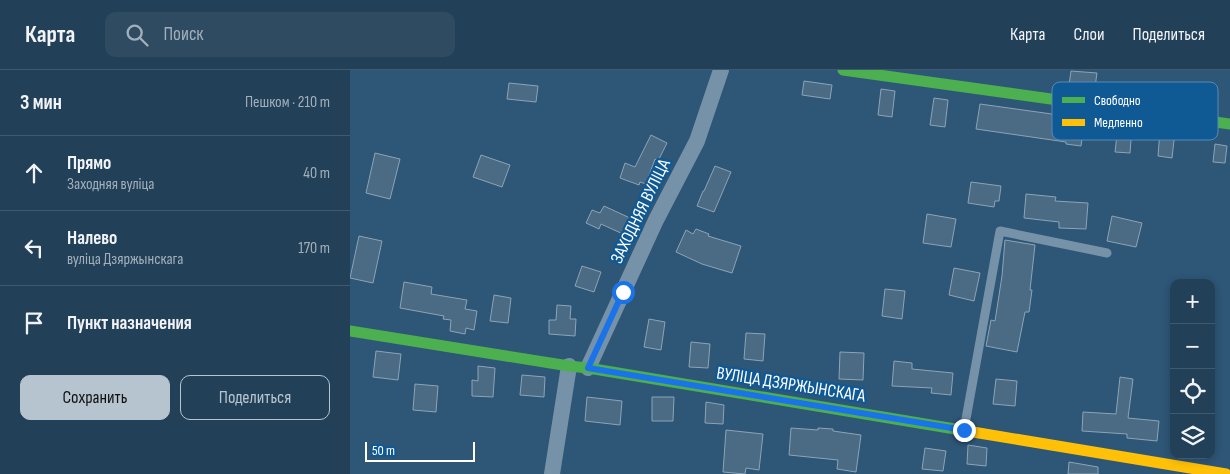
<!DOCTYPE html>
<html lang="ru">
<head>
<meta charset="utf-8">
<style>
	body { margin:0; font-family:"Sofia Sans Condensed",sans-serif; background:#2e4b61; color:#f1f3f6 }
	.controls { position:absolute; right:15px; bottom:15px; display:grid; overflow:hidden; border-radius:10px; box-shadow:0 2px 8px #0003 }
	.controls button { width:45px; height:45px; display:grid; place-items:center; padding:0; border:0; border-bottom:1px solid #3f596e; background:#224058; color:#f1f3f6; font:25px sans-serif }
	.scale { position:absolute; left:15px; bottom:12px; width:110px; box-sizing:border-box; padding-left:5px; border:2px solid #fff; border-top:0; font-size:14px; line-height:18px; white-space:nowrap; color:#fff; -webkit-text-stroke:4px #0f5995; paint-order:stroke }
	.stop { position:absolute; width:15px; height:15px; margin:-11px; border:4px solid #1a73e8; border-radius:50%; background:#fff }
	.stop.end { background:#1a73e8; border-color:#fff; box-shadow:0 1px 5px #0008 }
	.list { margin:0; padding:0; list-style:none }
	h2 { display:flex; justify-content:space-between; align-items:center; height:65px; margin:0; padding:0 20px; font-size:21px }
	h2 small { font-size:16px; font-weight:400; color:#a2afba }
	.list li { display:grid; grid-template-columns:32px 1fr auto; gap:15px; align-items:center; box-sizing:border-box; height:75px; padding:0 20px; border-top:1px solid #3f596e }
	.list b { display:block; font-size:19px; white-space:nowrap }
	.list p { margin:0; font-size:16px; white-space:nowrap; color:#a2afba }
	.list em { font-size:16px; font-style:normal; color:#a2afba }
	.actions { display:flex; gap:10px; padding:15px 20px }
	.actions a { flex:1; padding:11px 0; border:1px solid #b6c4cf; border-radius:10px; text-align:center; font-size:18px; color:#b6c4cf }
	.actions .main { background:#b6c4cf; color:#111 }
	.icon { flex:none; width:28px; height:28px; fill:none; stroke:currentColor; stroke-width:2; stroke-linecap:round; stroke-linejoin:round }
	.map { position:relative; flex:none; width:880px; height:404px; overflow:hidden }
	header { display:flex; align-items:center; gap:30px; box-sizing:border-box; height:70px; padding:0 25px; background:#224058; border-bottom:1px solid #3f596e }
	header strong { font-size:24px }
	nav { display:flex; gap:28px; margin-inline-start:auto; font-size:18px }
	.search { width:350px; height:45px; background:#2e4b61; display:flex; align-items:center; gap:12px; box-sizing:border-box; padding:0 18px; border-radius:10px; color:#a2afba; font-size:19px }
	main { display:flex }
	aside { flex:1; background:#224058 }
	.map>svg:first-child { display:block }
	.building { fill:#4b6b85; stroke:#8ca4b6 }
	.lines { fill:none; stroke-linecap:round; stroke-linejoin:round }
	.lane { stroke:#7692a9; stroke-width:9 }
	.street { stroke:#7692a9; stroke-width:16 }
	.fast { stroke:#4caf50; stroke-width:11 }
	.slow { stroke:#ffc107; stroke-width:11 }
	.route { stroke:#1a73e8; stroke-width:6 }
	.labels { text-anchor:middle; stroke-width:4.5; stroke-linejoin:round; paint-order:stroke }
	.street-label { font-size:18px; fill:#fff; stroke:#0f5995 }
	.key { fill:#0f5995; stroke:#578bb5; stroke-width:1 }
	.key-label { font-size:14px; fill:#fff }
</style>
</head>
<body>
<header>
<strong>Карта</strong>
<div class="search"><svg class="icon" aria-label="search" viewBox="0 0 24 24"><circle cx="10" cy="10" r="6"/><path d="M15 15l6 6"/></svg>Поиск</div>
<nav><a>Карта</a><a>Слои</a><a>Поделиться</a></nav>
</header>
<main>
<aside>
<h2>3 мин<small>Пешком · 210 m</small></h2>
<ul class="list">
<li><svg class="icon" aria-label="ahead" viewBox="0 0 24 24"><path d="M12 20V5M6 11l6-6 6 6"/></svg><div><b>Прямо</b><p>Заходняя вуліца</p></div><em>40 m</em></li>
<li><svg class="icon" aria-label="left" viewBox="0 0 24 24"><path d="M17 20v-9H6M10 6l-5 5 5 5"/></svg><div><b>Налево</b><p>вуліца Дзяржынскага</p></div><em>170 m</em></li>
<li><svg class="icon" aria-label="arrive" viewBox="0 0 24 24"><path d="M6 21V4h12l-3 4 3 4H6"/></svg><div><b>Пункт назначения</b></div></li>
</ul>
<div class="actions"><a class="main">Сохранить</a><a>Поделиться</a></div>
</aside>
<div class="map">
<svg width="880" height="404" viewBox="0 0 880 404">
	<rect width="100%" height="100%" fill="#2e5676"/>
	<g class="building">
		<polygon points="721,1 747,3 745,17 719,15"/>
		<polygon points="454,11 482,15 480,29 452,25"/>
		<polygon points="159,13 188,16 186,32 157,29"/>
		<polygon points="531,19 545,21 542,47 528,45"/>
		<polygon points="584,28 598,30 595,57 580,55"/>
		<polygon points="630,34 709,45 708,51 734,54 731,76 716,74 716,72 626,59"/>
		<polygon points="768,56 782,57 780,83 765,82"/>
		<polygon points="810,60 825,62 822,88 808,86"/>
		<polygon points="301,65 317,73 308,91 305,89 296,114 290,112 289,115 270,108 275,93 285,97"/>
		<polygon points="865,74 877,76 875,93 863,92"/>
		<polygon points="25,83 50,89 40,129 16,123"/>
		<polygon points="131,85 160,95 152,117 123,107"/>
		<polygon points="365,96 381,102 364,142 347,136 353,121 354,121"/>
		<polygon points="621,112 651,116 649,131 645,131 644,137 618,133"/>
		<polygon points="676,124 706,127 705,131 738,133 736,159 709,158 709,152 674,148"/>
		<polygon points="254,136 280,148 273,164 251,154 249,159 236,153 242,140 250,143"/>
		<polygon points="577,144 606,149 601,177 573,173"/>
		<polygon points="762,146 792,153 786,177 757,171"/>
		<polygon points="346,159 359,164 358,166 391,176 382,203 352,194 326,182 336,160 343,164"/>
		<polygon points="9,166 32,171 23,213 0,208"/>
		<polygon points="655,170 685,175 680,220 682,220 679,242 675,242 667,282 636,276 641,250 645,251 652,206"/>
		<polygon points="232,196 251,202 244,222 225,216"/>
		<polygon points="604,198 630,203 624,231 599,225"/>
		<polygon points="54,212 82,217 81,224 117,230 115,239 127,241 124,260 116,258 115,264 100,261 101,250 93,249 94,246 50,238"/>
		<polygon points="535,219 555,221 552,249 532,246"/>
		<polygon points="144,225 161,228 158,253 140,251"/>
		<polygon points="207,235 221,236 220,249 226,249 225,266 199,264 199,250 206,250"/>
		<polygon points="299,249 315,252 311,280 294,277"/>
		<polygon points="396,263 415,264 413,291 394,289"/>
		<polygon points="341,272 360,274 358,298 339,297"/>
		<polygon points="26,281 51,284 48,310 23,307"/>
		<polygon points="490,282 514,283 513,310 489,309"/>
		<polygon points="544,291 562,293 562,299 603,303 601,325 581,323 582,318 542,316"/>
		<polygon points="128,296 145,298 143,327 122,326 122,310 128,311"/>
		<polygon points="172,305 195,307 194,327 170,325"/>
		<polygon points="770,307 783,309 778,348 809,351 807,371 777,368 777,364 732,361 733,342 766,344"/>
		<polygon points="646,309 667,311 665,336 643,334"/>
		<polygon points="65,314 88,316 86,342 63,340"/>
		<polygon points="237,327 272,331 270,355 235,351"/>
		<polygon points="302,327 324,327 323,351 302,351"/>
		<polygon points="356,332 374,335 373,354 355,353"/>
		<polygon points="441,358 468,360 468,358 483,359 483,361 511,365 506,402 487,399 488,390 439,385"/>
		<polygon points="376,360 413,364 409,400 396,398 395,404 373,402"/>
		<polygon points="618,375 637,378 636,396 617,394"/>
		<polygon points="575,378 596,381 593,401 572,399"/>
		<polygon points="719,392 748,397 748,404 718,404"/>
	</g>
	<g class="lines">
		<polyline class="lane" points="614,360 650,161 757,183"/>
		<g class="street">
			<polyline points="238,298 306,150 347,71 371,0"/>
			<polyline points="202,404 219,296"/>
		</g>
		<g class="fast">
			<polyline points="493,0 880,54"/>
			<polyline points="0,261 219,296 238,298 611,360"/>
		</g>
		<polyline class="slow" points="611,360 876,404"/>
	</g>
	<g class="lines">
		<polyline class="route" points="273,222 238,298 614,360"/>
	</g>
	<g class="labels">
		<g class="street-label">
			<text transform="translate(290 141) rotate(-64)" y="6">ЗАХОДНЯЯ ВУЛІЦА</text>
			<text transform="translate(441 314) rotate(9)" y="6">ВУЛІЦА ДЗЯРЖЫНСКАГА</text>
		</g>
	</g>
	<rect x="702" y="12" width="166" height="58" rx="8" class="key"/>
	<rect x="712" y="27" width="23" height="6" fill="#4caf50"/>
	<rect x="712" y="49" width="23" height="7" fill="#ffc107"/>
	<g class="key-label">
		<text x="744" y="35">Свободно</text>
		<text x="744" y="57">Медленно</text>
	</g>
</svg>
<div class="controls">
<button>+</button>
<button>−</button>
<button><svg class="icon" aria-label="locate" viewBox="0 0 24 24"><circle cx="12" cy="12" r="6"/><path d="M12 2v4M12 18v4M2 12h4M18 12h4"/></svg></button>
<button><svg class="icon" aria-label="layers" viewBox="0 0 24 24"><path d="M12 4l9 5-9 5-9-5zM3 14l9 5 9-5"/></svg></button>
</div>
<div class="scale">50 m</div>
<div class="stop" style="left:273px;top:222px"></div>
<div class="stop end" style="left:614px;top:360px"></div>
</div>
</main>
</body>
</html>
